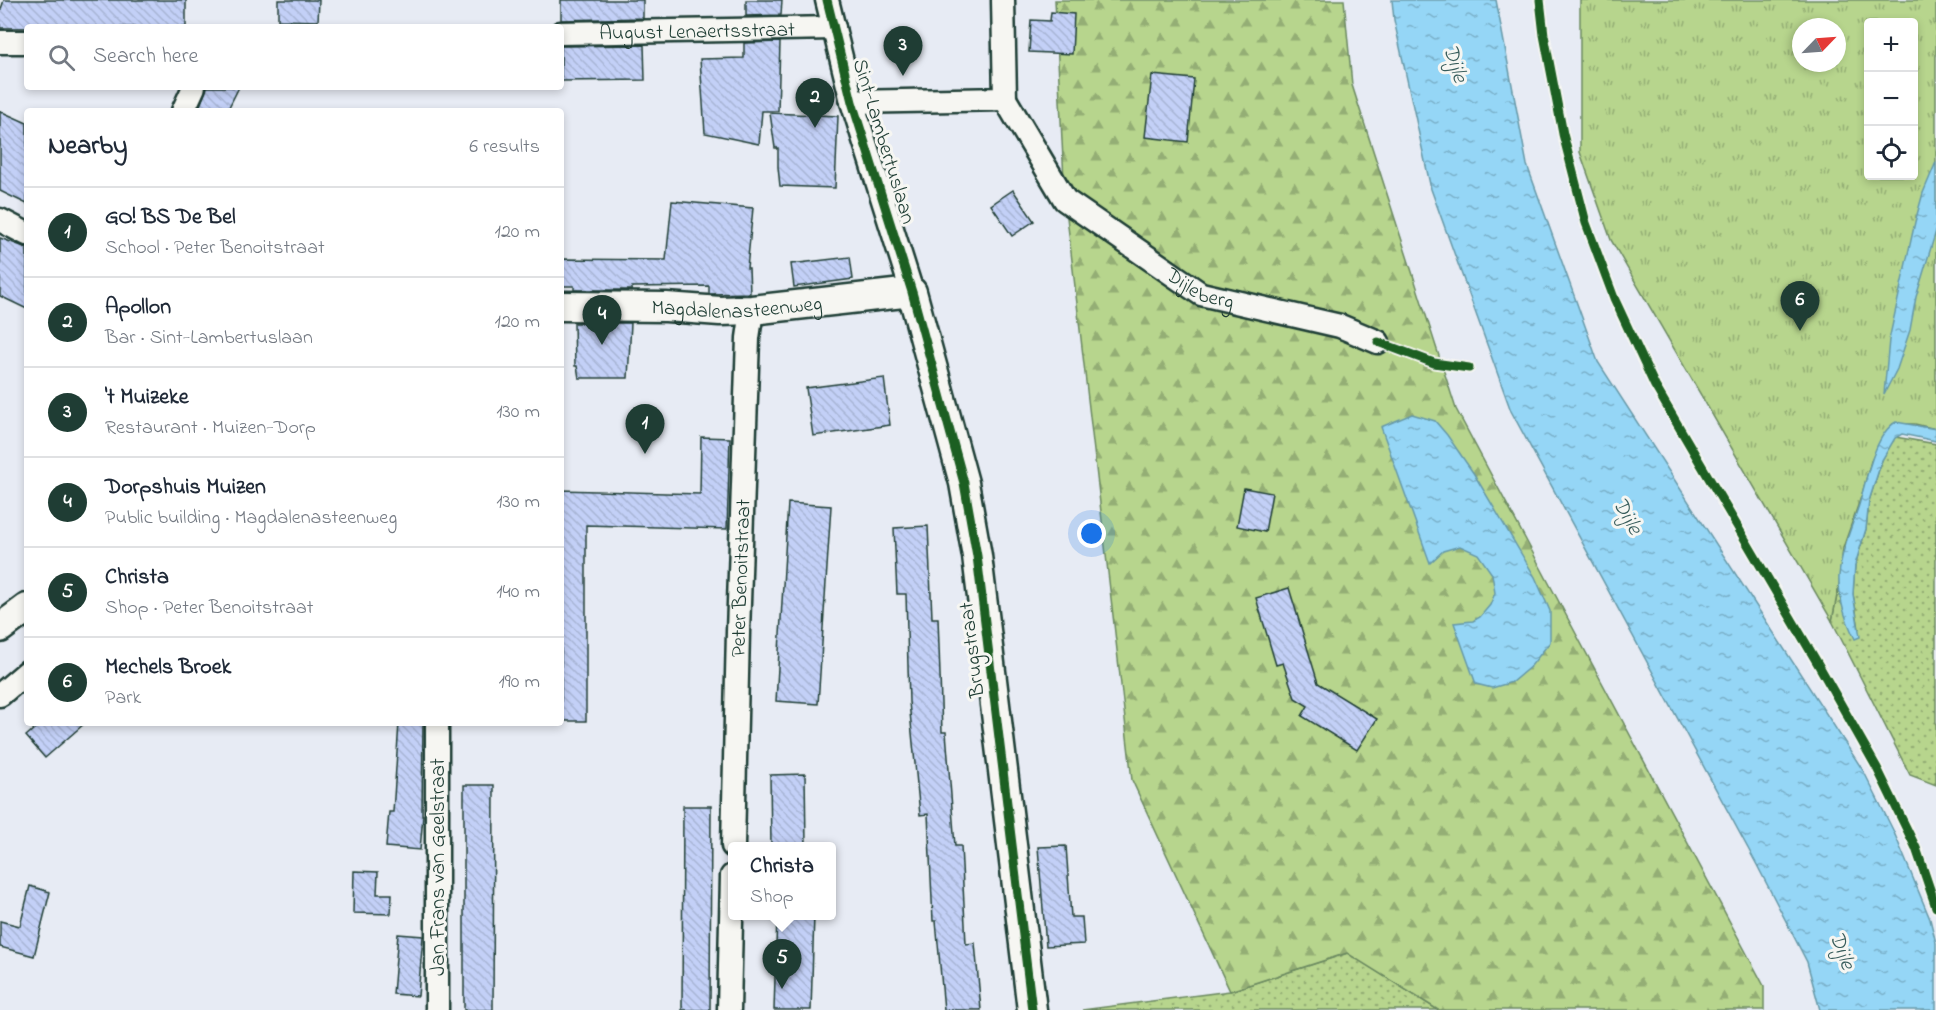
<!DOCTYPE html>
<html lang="en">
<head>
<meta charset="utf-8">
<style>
	body { margin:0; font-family:"Indie Flower",sans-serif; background:#f6f6f7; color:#1f2937 }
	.controls { position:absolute; right:18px; top:18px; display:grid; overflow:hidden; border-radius:6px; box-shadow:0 3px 9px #0003 }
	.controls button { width:54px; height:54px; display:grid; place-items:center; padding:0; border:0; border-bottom:2px solid #e0e1e3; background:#fff; color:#1f2937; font:30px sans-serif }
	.compass { position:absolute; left:1792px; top:18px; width:54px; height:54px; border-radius:50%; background:#fff; box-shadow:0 3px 9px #0003; rotate:65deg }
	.you { position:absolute; left:1092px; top:534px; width:21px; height:21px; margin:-15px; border:4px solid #fff; border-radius:50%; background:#1a73e8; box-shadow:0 0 0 9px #1a73e833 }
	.badge { display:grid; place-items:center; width:39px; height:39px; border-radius:50%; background:#1f3d34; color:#fff; font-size:20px; font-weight:700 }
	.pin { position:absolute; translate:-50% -50px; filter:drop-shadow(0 2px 3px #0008) }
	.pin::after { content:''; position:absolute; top:32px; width:21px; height:18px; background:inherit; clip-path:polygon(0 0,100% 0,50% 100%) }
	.popup { position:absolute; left:728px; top:842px; width:108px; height:78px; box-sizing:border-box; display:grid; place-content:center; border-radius:6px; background:#fff; filter:drop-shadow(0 2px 4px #0005); font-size:20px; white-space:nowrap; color:#747a83 }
	.popup b { font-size:22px; color:#1f2937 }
	.popup::after { content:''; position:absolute; left:50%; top:100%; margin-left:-12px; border:12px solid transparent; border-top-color:#fff }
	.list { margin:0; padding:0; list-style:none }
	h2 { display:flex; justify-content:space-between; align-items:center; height:78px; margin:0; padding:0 24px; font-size:26px }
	h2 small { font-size:20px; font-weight:400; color:#747a83 }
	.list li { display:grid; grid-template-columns:39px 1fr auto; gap:18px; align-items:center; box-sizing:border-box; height:90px; padding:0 24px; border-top:2px solid #e0e1e3 }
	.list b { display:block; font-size:22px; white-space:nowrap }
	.list p { margin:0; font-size:20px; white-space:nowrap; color:#747a83 }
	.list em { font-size:20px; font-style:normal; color:#747a83 }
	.icon { flex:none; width:33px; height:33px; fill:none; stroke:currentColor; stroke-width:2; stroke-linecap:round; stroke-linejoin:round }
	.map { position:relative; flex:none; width:1936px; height:1010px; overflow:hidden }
	.search { position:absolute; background:#fff; box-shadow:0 3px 9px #0003; left:24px; top:24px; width:540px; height:66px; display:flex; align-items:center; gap:15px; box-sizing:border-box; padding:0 21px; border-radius:6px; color:#747a83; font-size:22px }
	.panel { position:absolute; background:#fff; box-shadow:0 3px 9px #0003; left:24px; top:108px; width:540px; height:618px; border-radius:6px }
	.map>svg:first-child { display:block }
	.grass { fill:url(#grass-dots); stroke:#6b8960; stroke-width:1.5 }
	.forest { fill:url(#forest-firs); stroke:#6b8960; stroke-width:1.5 }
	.park { fill:url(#park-tufts); stroke:#6b8960; stroke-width:1.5; fill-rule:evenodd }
	.water { fill:url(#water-ripples); stroke:#6699a8; stroke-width:1.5 }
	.building { fill:url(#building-back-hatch); stroke:#1f3d34; stroke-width:1.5 }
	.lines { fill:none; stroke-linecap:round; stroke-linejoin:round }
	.minor-casing { stroke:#1f3d34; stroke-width:27 }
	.tertiary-casing { stroke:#1f3d34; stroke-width:33 }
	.minor { stroke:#f6f6f2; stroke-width:22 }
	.tertiary { stroke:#f6f6f2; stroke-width:28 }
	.cycleway-casing { stroke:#f6f6f2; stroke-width:13 }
	.cycleway { stroke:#1b5e20; stroke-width:9 }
	.labels { text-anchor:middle; stroke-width:6; stroke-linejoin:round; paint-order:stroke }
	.street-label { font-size:21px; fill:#1f3d34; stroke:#f6f6f2 }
	.water-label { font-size:22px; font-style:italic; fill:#375c5b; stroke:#f6f6f2 }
</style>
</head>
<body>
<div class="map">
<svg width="1936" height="1010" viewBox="0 0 1936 1010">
	<defs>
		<pattern id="grass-dots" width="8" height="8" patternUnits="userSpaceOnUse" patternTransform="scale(1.5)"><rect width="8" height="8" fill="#b7d58d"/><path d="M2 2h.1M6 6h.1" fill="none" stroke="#94ae74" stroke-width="1.8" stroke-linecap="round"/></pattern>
		<pattern id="forest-firs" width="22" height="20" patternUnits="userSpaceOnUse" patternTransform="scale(1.5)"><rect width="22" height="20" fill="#b7d58d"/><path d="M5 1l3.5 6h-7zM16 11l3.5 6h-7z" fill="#94ae74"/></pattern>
		<pattern id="park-tufts" width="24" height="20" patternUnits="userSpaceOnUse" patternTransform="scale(1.5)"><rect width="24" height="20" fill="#b7d58d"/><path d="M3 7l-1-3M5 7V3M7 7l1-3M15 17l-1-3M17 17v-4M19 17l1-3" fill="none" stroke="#94ae74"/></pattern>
		<pattern id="water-ripples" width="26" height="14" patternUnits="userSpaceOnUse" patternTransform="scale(1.5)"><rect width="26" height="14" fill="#95d6f6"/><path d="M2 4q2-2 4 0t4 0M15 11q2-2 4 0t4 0" fill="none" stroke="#79afc8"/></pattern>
		<pattern id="building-back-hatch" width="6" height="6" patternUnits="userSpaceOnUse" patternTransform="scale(1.5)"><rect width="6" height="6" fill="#c3d0f7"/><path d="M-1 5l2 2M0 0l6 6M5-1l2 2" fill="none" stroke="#a7b4d4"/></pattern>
	</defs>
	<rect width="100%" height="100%" fill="#e7ebf4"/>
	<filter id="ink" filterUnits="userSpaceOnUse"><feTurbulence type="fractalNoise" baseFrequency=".0167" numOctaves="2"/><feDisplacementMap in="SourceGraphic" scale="12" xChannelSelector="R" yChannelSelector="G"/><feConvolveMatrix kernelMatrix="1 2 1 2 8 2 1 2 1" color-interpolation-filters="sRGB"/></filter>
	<g filter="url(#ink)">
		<g class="grass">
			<polygon points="1895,437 1936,444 1936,785 1910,775 1832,621 1839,585 1841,603 1859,629 1853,594 1855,565 1866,529 1869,501 1882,460"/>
			<polygon points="1348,953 1438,1010 1082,1010 1230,991"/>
		</g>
		<polygon class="forest" points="1055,0 1344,0 1352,85 1456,409 1764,986 1764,1010 1438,1010 1347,953 1230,991 1132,780 1065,200"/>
		<path class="park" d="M1580,0H1936V429L1915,424H1893L1882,440L1871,461L1862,494L1843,548L1839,585L1832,621L1611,240L1580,152ZM1868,22H1914V176H1868ZM1801,27H1837V63H1801Z"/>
		<g class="water">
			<polygon points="1392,0 1496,0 1527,165 1598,362 1864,772 1893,830 1930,919 1936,943 1936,1010 1820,1010 1807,962 1757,865 1511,411 1431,189 1394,20"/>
			<polygon points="1936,162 1936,231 1916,297 1910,330 1897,369 1884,394 1889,340 1915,222 1923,193"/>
			<polygon points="1412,414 1435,421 1447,435 1474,474 1535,577 1550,611 1550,642 1531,666 1512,682 1492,688 1476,684 1454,623 1473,621 1480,617 1490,605 1495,593 1492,574 1478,554 1460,546 1443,551 1430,563 1381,427"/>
			<path d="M1896,422L1936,429V441L1902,434L1895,438L1882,460L1869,501L1866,529L1855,565L1853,594L1860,637L1855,639C1845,619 1838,599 1839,576C1841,551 1851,529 1859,505C1866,482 1874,434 1896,422Z"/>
		</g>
		<g class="building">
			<polygon points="4,0 186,0 186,27 0,28 0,12"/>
			<polygon points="278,0 319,0 318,21 278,20"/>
			<polygon points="561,0 643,0 643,18 561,20"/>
			<polygon points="746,0 782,0 781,15 746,16"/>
			<polygon points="1051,12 1074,14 1072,54 1029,52 1031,20 1050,21"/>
			<polygon points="780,42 778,111 762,111 759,144 705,133 700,59 744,58 744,43"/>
			<polygon points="644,45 645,80 561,81 561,46"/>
			<polygon points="1152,75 1194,79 1188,142 1145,137"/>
			<polygon points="207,87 239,87 227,111 198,111"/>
			<polygon points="0,111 27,123 27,204 0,191"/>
			<polygon points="770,113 838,116 835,188 780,186 778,167 778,148 775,148"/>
			<polygon points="1013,190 1034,221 1012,236 991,205"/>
			<polygon points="672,201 753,208 747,268 749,268 750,293 709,294 709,286 632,287 632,290 574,290 574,286 561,286 561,259 666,260"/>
			<polygon points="0,238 27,248 27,309 0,296"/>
			<polygon points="850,257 853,279 794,287 791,264"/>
			<polygon points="574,323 631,323 628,378 579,378 577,366 575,366"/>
			<polygon points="884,378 890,425 813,436 806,388"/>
			<polygon points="701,437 730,438 727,529 586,525 586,721 561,721 561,490 700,494"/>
			<polygon points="1244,488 1272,493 1265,532 1237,526"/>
			<polygon points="788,503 831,506 818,704 776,701"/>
			<polygon points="928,526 932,618 938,618 942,732 946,732 955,846 961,846 966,944 975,943 981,1010 944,1010 936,921 933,921 928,814 920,815 909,702 906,594 897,594 894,528"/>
			<polygon points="1289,588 1318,683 1377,719 1357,750 1302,716 1308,706 1295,698 1283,663 1276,665 1256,598"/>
			<polygon points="41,723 85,723 45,758 26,736"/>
			<polygon points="399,723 423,723 422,815 423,815 420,850 386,847 389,812 393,812"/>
			<polygon points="805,774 806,846 771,846 770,775"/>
			<polygon points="464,785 494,785 493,1010 464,1010"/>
			<polygon points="683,806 711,806 710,1010 682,1010"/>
			<polygon points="1066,846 1071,917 1082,917 1084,944 1046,946 1038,847"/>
			<polygon points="354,871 378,872 377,894 392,894 391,914 353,913"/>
			<polygon points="30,886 50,892 34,956 0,947 0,921 20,926"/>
			<polygon points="777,915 814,915 811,1010 774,1010"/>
			<polygon points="398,934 423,936 418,996 393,994"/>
		</g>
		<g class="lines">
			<g class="minor-casing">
				<g id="minor">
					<polyline points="827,0 852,102 912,292"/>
					<path id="s1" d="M561,33L834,28"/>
					<polyline points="0,42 27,42"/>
					<path id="s2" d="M1005,99L1065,200L1201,294L1340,326L1378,342"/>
					<polyline points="852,102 1005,99 1003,0"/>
					<polyline points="183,111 194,87"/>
					<polyline points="0,220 27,234"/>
					<polyline points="0,695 27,672"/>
					<polyline points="437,723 437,1010"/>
					<path id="s3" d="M733,846L738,632L748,338L752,310"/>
					<polyline points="729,1010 732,876"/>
				</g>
			</g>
			<g class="tertiary-casing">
				<g id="tertiary">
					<path id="s4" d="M561,306L666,307L720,311L752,310L912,292L964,483L977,556L1032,1010"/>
					<polyline points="0,628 27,608"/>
				</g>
			</g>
			<use href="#minor" class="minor"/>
			<use href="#tertiary" class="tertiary"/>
			<g class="cycleway-casing">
				<g id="cycleway">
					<polyline points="827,0 852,102 912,292 964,483 977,556 1032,1010"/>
					<polyline points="1540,0 1544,35 1563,134 1586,223 1614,298 1655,386 1818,664 1877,768 1916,848 1936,907"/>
					<polyline points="1378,342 1434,363 1469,368"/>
				</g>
			</g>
			<use href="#cycleway" class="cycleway"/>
		</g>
	</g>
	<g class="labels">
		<g class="street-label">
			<text dy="7" stroke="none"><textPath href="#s1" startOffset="136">August Lenaertsstraat</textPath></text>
			<text transform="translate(885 141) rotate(73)" y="7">Sint-Lambertuslaan</text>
			<text dy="7" stroke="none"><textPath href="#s2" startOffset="280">Dijleberg</textPath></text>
			<text dy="7" stroke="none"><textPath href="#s4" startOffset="176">Magdalenasteenweg</textPath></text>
			<text dy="7" stroke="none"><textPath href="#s3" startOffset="268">Peter Benoitstraat</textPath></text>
			<text transform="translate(971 650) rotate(-97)" y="7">Brugstraat</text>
			<text transform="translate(437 867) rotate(-90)" y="7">Jan Frans van Geelstraat</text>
		</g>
		<g class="water-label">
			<text transform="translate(1457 63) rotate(73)" y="8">Dijle</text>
			<text transform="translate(1629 515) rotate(61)" y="8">Dijle</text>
			<text transform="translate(1844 950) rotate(70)" y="8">Dijle</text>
		</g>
	</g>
</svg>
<div class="controls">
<button>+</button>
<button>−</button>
<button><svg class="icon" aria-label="locate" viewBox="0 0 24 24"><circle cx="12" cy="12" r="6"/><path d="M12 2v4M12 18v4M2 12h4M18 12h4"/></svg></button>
</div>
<svg class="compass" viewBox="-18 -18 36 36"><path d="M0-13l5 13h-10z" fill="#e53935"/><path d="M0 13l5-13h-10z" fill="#747a83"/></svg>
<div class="you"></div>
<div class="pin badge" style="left:645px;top:454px">1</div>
<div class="pin badge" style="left:815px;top:128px">2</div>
<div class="pin badge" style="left:903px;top:76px">3</div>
<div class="pin badge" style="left:602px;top:345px">4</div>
<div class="pin badge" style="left:782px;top:989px">5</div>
<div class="popup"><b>Christa</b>Shop</div>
<div class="pin badge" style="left:1800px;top:331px">6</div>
<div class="search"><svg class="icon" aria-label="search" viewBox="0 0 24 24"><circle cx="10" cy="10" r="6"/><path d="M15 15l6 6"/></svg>Search here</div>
<section class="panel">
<h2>Nearby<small>6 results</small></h2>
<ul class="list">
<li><span class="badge">1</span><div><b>GO! BS De Bel</b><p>School · Peter Benoitstraat</p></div><em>120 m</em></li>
<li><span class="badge">2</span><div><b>Apollon</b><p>Bar · Sint-Lambertuslaan</p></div><em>120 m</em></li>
<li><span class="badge">3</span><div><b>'t Muizeke</b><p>Restaurant · Muizen-Dorp</p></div><em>130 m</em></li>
<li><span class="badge">4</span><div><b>Dorpshuis Muizen</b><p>Public building · Magdalenasteenweg</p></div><em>130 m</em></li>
<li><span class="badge">5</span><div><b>Christa</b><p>Shop · Peter Benoitstraat</p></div><em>140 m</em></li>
<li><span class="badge">6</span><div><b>Mechels Broek</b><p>Park</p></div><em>190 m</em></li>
</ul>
</section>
</div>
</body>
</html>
